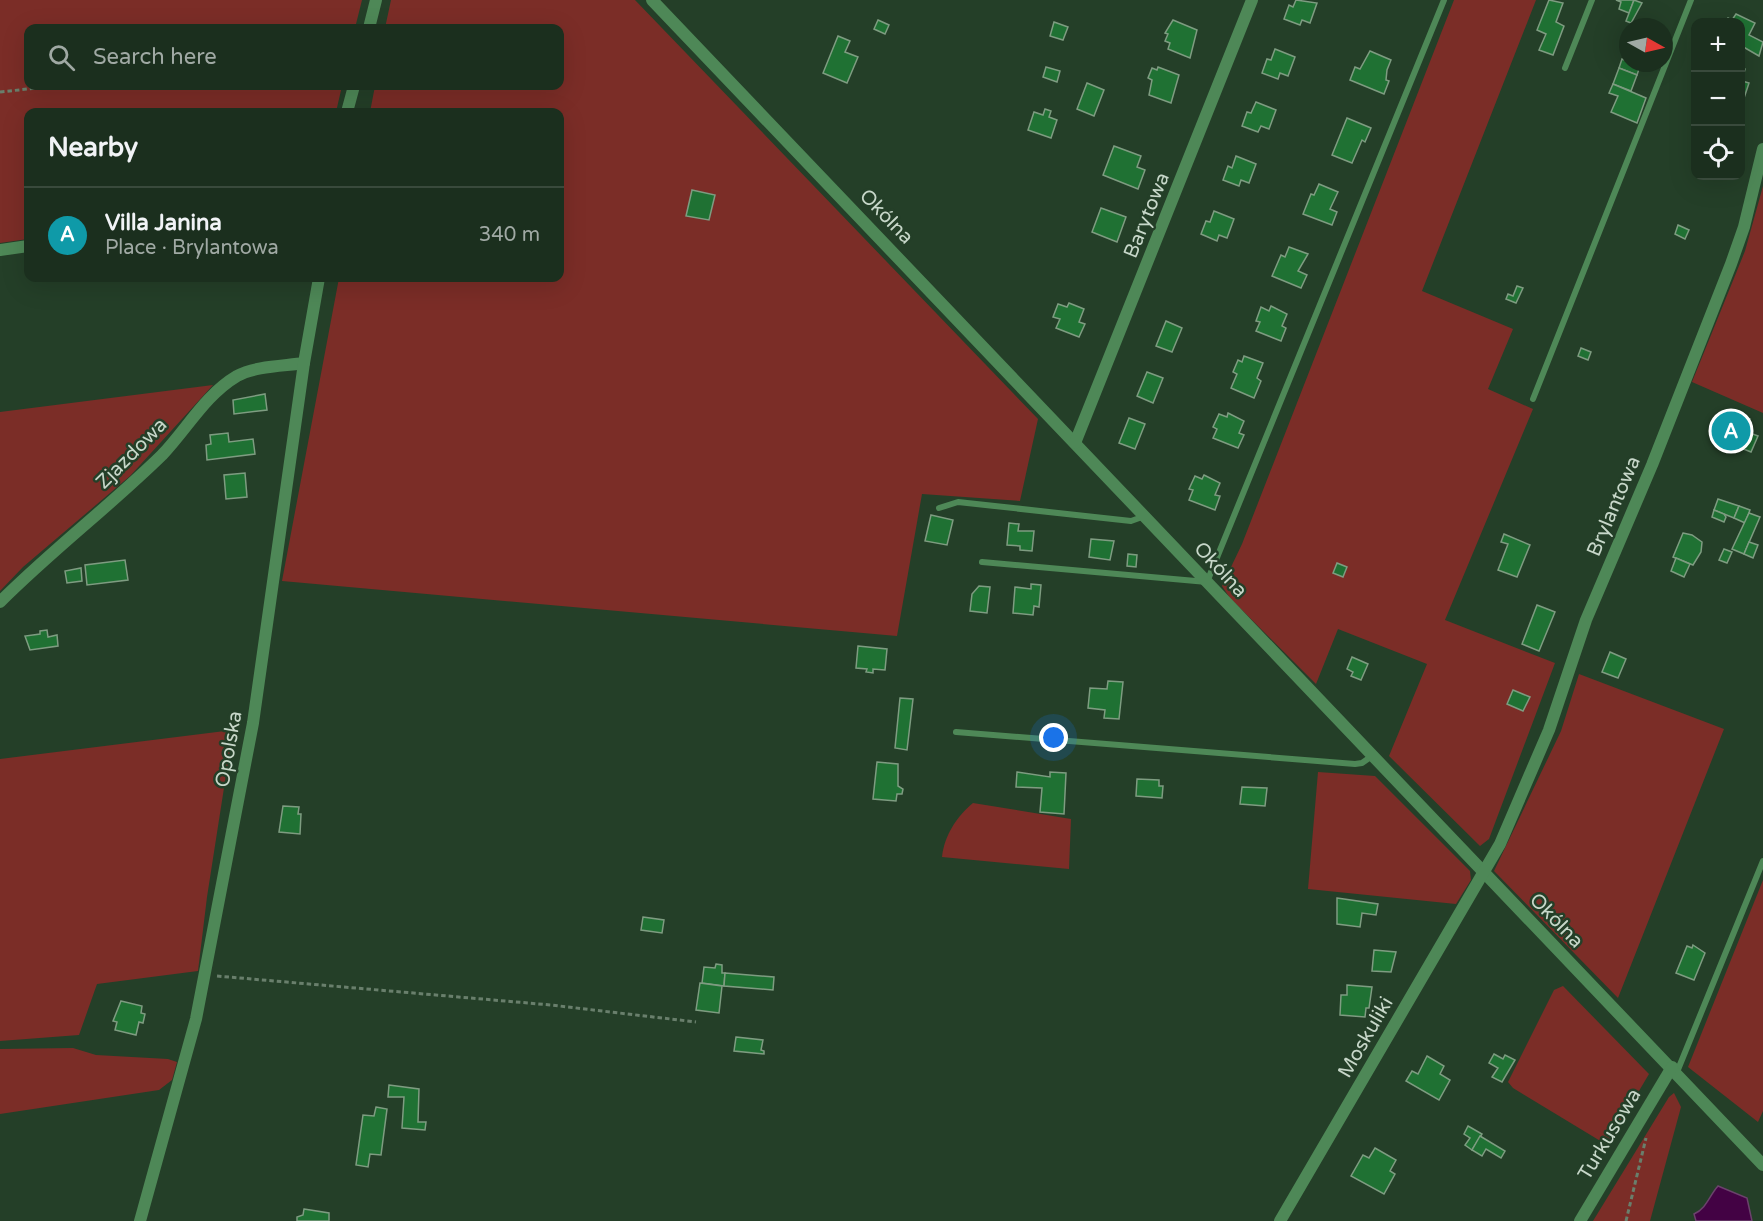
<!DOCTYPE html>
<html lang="en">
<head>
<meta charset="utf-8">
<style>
	body { margin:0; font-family:"Varela Round",sans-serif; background:#243727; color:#f1f3f6 }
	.controls { position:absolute; right:18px; top:18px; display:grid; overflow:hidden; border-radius:12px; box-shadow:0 6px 24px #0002 }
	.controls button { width:54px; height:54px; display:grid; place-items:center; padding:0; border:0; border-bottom:2px solid #394a3c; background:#1b2f1e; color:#f1f3f6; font:30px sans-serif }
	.compass { position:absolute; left:1619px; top:18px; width:54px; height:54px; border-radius:50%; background:#1b2f1e; box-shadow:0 6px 24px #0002; rotate:98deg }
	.you { position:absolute; left:1054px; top:738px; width:21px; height:21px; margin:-15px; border:4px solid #fff; border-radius:50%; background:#1a73e8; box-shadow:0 0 0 9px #1a73e833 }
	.badge { display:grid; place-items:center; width:39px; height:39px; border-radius:50%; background:#f38af1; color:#fff; font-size:20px; font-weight:700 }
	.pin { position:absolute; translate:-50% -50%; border:3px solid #fff; box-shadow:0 2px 6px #0006 }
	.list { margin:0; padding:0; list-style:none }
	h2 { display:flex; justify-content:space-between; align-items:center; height:78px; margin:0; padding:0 24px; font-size:26px }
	h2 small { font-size:20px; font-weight:400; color:#a0a9a4 }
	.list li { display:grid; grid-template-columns:39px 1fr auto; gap:18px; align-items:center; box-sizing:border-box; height:96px; padding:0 24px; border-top:2px solid #394a3c }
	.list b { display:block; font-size:22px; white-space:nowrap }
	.list p { margin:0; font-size:20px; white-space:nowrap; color:#a0a9a4 }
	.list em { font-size:20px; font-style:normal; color:#a0a9a4 }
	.icon { flex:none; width:33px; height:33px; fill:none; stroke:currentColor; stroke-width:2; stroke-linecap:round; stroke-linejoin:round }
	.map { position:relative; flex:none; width:1763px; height:1221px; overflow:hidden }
	.search { position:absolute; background:#1b2f1e; box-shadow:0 6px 24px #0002; left:24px; top:24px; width:540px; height:66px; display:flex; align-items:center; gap:15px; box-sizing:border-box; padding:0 21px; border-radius:12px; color:#a0a9a4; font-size:22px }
	.panel { position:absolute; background:#1b2f1e; box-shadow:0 6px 24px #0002; left:24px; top:108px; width:540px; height:174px; border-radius:12px }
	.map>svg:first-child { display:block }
	.green { fill:#7b2d27 }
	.water { fill:#430244; stroke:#6b426c; stroke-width:1.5 }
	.building { fill:#1f7133; stroke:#7e9c81; stroke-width:1.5 }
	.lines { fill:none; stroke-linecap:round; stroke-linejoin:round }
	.path { stroke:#697f6c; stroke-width:3; stroke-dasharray:4.5 3; stroke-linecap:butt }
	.service { stroke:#4e8857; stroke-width:6 }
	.minor { stroke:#4e8857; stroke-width:12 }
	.labels { text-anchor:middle; stroke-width:5; stroke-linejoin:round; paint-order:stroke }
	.street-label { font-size:20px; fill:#c7d7c9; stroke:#243f28 }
</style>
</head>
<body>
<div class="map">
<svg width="1763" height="1221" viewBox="0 0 1763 1221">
	<rect width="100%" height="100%" fill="#243f28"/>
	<g class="green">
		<polygon points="0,0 362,0 355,28 28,28 28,86 342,86 336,112 28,112 28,239 0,243"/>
		<polygon points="391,0 635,0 1038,419 1020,501 922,494 897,636 282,581 339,278 560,278 560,112 370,112 375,86 560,86 560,28 385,28"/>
		<polygon points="1454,0 1536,0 1422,291 1513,329 1488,389 1533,409 1445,620 1555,663 1489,839 1480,846 1389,756 1427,664 1338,629 1316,684 1230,598 1222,586 1242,544"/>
		<polygon points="1763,186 1763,413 1692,382 1745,251"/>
		<polygon points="213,385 130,476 23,567 0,591 0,412"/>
		<polygon points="1579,674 1724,729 1618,998 1494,871 1561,731"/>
		<polygon points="233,730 207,897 198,971 97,984 79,1035 0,1041 0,759"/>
		<polygon points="1318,772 1375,776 1470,871 1471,880 1456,904 1308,889"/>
		<path d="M973,803L1071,819L1069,869L942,857C944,836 957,816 973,803Z"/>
		<polygon points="1763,880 1763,1111 1758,1122 1688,1067"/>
		<polygon points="1563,986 1649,1074 1607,1145 1513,1088 1508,1082 1554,990"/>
		<polygon points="73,1048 96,1055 168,1059 177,1062 172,1080 159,1090 0,1114 0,1049"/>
		<polygon points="1674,1093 1681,1107 1650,1221 1593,1221 1669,1097"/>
	</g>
	<path class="water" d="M1718,1186L1747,1198L1752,1221H1696L1694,1214C1707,1208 1709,1196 1718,1186Z"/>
	<g class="building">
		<polygon points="1296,0 1317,3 1310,23 1302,20 1300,25 1284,19 1289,5 1293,7"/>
		<polygon points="1549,0 1563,3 1556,22 1564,26 1553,55 1539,50 1546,34 1537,30"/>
		<polygon points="1616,0 1634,0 1629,13 1619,9 1621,2"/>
		<polygon points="1634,0 1642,3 1631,23 1626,21"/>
		<polygon points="1736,14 1755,23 1749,35 1763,42 1759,56 1740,45 1740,22 1726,22 1728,18 1732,20"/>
		<polygon points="878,20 889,25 885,34 874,29"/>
		<polygon points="1173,20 1197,30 1190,58 1168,49 1170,43 1165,41 1168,34 1165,33"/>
		<polygon points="1054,22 1068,27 1063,40 1050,36"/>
		<polygon points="838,36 850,41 845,52 858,57 847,83 823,73"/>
		<polygon points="1275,49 1295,57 1288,76 1280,73 1278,79 1262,73 1267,59 1271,60"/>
		<polygon points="1370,51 1391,60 1387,70 1386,80 1389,81 1384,94 1350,80 1355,67 1360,69"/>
		<polygon points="1622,59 1640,66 1637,75 1619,68"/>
		<polygon points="1046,67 1060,71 1057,82 1043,77"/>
		<polygon points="1158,67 1179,75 1171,103 1149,95 1152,80 1148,78 1152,68 1157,70"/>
		<polygon points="1619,68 1637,75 1631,91 1613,84"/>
		<polygon points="1740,68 1745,69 1742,81 1749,83 1744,98 1740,97"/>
		<polygon points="1087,83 1104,90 1094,116 1077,109"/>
		<polygon points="1613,84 1646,98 1637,123 1611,112 1618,96 1609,93"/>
		<polygon points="1256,102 1276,110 1269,129 1261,126 1258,132 1242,126 1247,112 1251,113"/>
		<polygon points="1045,109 1051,111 1049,117 1057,120 1051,138 1028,130 1034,112 1043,115"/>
		<polygon points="1347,118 1371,128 1365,142 1362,140 1352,163 1332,155"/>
		<polygon points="1114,146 1141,156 1137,167 1145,170 1138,189 1103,175"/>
		<polygon points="1236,156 1256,164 1249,183 1241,180 1239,186 1223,180 1228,166 1232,168"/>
		<polygon points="1319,184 1338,192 1330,209 1337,212 1332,225 1303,214 1311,194 1314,195"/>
		<polygon points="692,190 715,195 709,220 686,216"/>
		<polygon points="1101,208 1126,217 1117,242 1092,232"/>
		<polygon points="1214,211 1234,219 1227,238 1219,235 1217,241 1201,234 1206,221 1210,222"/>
		<polygon points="1678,225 1689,230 1685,239 1675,234"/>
		<polygon points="1289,247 1308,254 1298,271 1307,275 1301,288 1272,276 1281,255 1285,257"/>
		<polygon points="1517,286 1523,288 1516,303 1506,299 1508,294 1513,296"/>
		<polygon points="1069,303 1084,309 1079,322 1085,324 1079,337 1056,328 1060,319 1053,317 1058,304 1067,307"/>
		<polygon points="1271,306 1287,314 1282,326 1286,328 1281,341 1256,331 1260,322 1256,321 1261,307 1269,311"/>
		<polygon points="1166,321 1182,328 1172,352 1156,346"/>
		<polygon points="1581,348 1591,352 1588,360 1578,356"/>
		<polygon points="1244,356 1263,363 1257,378 1261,381 1254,398 1231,388 1237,374 1233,372 1238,360 1242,362"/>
		<polygon points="1147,372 1163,378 1153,403 1137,396"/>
		<polygon points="265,394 267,410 234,414 233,400"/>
		<polygon points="1228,413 1244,421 1239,433 1244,435 1238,448 1213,438 1217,429 1213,427 1219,414 1227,417"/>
		<polygon points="1731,413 1750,419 1747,427 1750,433 1758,436 1751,452 1711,436 1716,424 1729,428 1730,425 1727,424"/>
		<polygon points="1129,418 1145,424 1135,449 1119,443"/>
		<polygon points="228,433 229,442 253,439 255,454 207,460 206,445 211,444 210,435"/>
		<polygon points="245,473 247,497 226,499 224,475"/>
		<polygon points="1204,475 1220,483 1215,495 1220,496 1215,510 1189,500 1193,490 1189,489 1195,476 1202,479"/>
		<polygon points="1718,499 1739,506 1734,518 1714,510"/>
		<polygon points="1739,506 1750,510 1745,523 1734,518"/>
		<polygon points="1714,510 1724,514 1726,517 1724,522 1712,517"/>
		<polygon points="1749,513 1760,517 1744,554 1732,549"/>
		<polygon points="931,515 953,520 947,545 925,541"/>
		<polygon points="1009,523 1019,524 1018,531 1034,531 1032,551 1020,550 1020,546 1007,545"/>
		<polygon points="1683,533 1692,535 1702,542 1701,552 1693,565 1673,557"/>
		<polygon points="1504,534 1530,545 1517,577 1498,570 1508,544 1501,542"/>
		<polygon points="1091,539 1114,541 1110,560 1089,557"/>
		<polygon points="1749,542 1758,545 1753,558 1744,554"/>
		<polygon points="1724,549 1732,552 1727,563 1719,560"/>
		<polygon points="1128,554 1137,555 1136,567 1127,566"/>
		<polygon points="1676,558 1690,564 1684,577 1671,571"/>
		<polygon points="125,560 128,580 87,585 85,565"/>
		<polygon points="1337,563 1347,567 1343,577 1333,573"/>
		<polygon points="81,568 82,581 67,583 65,571"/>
		<polygon points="1031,584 1041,585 1039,607 1034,606 1033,615 1013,613 1015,587 1031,589"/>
		<polygon points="979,586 990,587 987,613 970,611 972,594"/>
		<polygon points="1537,605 1555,612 1539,651 1522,644"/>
		<polygon points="47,630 48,637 57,635 58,646 30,650 25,636 40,634 40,631"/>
		<polygon points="858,646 887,649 885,670 873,669 873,673 866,672 867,669 856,668"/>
		<polygon points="1610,652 1626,659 1618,678 1602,672"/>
		<polygon points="1352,657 1368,664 1361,680 1351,676 1353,672 1347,669"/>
		<polygon points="1108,681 1123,682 1119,719 1104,718 1105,710 1088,708 1090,688 1107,689"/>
		<polygon points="1513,690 1530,697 1523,711 1507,704"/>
		<polygon points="900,698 913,699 907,750 895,748"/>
		<polygon points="877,762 898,764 898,786 903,789 902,794 897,794 896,801 873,799"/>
		<polygon points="1017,772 1050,777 1050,772 1066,773 1064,814 1040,812 1042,788 1016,787"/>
		<polygon points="1137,779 1159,780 1159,786 1163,786 1162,798 1136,796"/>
		<polygon points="1242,787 1267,788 1265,806 1240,804"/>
		<polygon points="283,806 299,807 298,814 301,814 300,834 279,832"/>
		<polygon points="1337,898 1378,904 1376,915 1362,913 1360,927 1337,924"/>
		<polygon points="643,917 664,920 662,933 641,930"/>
		<polygon points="1693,945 1705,953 1694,980 1676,973 1687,946 1692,948"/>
		<polygon points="1374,950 1396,952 1391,972 1372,971"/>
		<polygon points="716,964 722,965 722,973 725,973 724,986 702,983 704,967 715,968"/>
		<polygon points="725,973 774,977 773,990 724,986"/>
		<polygon points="700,983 722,986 719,1013 696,1010"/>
		<polygon points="1347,985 1372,987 1369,1008 1366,1008 1365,1017 1340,1015 1341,995 1347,995"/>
		<polygon points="121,1001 142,1006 141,1013 145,1014 143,1023 139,1022 136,1035 115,1030 117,1022 113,1021"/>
		<polygon points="736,1037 763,1040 761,1050 764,1051 764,1054 734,1051"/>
		<polygon points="1494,1054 1503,1059 1505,1055 1515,1060 1502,1082 1492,1077 1498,1068 1489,1063"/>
		<polygon points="1427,1056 1444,1066 1440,1074 1450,1080 1439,1100 1406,1081 1412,1071 1418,1074"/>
		<polygon points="389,1085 419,1089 418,1122 426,1122 425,1130 402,1128 404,1097 388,1097"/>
		<polygon points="376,1107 387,1109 381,1155 370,1154 368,1167 356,1165 363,1115 374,1116"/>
		<polygon points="1468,1126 1482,1134 1472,1150 1465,1145 1470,1138 1464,1134"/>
		<polygon points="1480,1136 1505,1151 1501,1158 1486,1149 1482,1156 1472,1150"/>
		<polygon points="1375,1148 1396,1160 1390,1171 1395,1174 1384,1194 1351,1176 1363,1155 1369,1158"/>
		<polygon points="304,1209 329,1213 329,1221 297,1221 297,1217 303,1215"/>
	</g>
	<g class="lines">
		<g class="path">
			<polyline points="0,92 55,86"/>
			<polyline points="217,976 551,1005 696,1022"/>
			<polyline points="1626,1221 1646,1138"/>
		</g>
		<g class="service">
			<polyline points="1565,68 1592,0"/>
			<polyline points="1533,399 1691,0"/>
			<polyline points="939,508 958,502 1131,521 1145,516"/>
			<polyline points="982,562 1207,582 1444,0"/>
			<polyline points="956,732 1355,764 1362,763 1372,756"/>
			<polyline points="1677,1072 1763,861"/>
		</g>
		<g class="minor">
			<polyline points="652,0 1763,1165"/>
			<polyline points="369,28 376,0"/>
			<polyline points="347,112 354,86"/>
			<polyline points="0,250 28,246"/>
			<polyline points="1075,443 1252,0"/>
			<path d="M0,602C52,550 110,506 162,455C187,429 205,395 237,376C255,366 284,366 304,363"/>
			<polyline points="140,1221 196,1019 253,723 304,363 319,278"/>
			<polyline points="1280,1221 1500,844 1549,730 1586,620 1652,465 1731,264 1744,227 1763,149"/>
			<polyline points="1580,1221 1672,1067"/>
		</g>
	</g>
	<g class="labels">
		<g class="street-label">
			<text transform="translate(1146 215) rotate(-68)" y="7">Barytowa</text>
			<text transform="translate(887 216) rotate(46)" y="7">Okólna</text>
			<text transform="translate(131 453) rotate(-45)" y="7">Zjazdowa</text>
			<text transform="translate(1613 506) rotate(-67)" y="7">Brylantowa</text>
			<text transform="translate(1221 569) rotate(47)" y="7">Okólna</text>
			<text transform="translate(228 749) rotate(-80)" y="7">Opolska</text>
			<text transform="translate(1557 920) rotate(46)" y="7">Okólna</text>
			<text transform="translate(1365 1037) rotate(-60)" y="7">Moskuliki</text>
			<text transform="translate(1609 1134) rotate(-59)" y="7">Turkusowa</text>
		</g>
	</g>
</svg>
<div class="controls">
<button>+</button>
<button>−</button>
<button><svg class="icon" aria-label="locate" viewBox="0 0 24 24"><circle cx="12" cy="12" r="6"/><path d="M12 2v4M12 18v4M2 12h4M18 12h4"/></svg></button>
</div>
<svg class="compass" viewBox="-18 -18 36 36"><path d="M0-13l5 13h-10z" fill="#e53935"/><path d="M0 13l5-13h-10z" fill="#a0a9a4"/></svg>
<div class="you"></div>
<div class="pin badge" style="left:1731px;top:431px;background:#0f9aa8">A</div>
<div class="search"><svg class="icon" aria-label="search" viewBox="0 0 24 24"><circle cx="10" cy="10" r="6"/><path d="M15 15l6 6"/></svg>Search here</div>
<section class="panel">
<h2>Nearby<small></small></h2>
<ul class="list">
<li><span class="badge" style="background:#0f9aa8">A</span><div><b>Villa Janina</b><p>Place · Brylantowa</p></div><em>340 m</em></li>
</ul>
</section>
</div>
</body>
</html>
